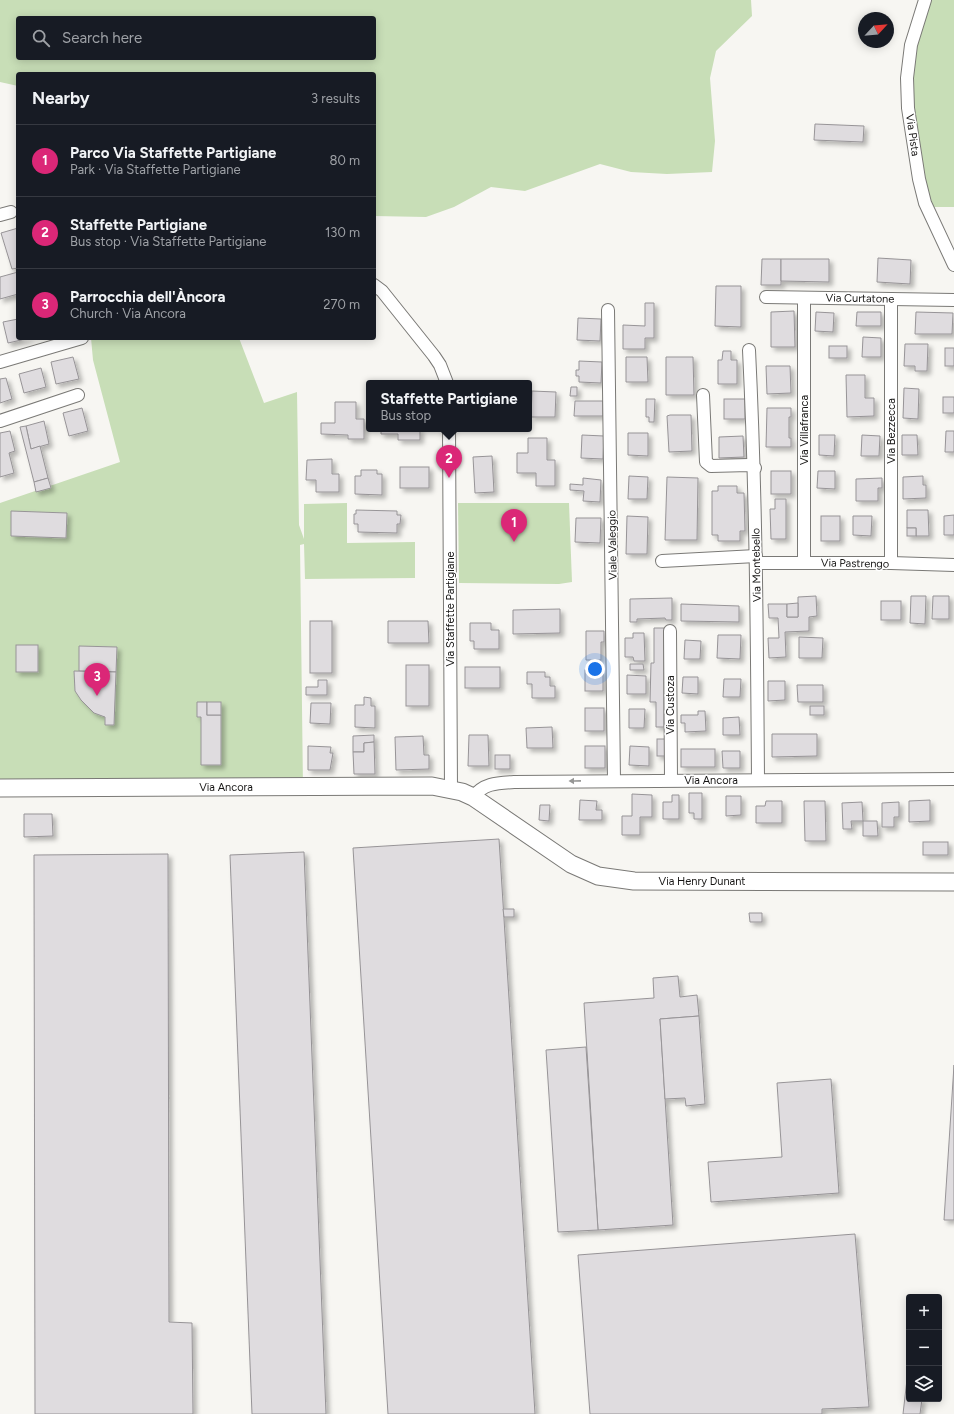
<!DOCTYPE html>
<html lang="en">
<head>
<meta charset="utf-8">
<style>
	body { margin:0; font-family:Figtree,sans-serif; background:#242831; color:#f1f3f6 }
	.controls { position:absolute; right:12px; bottom:12px; display:grid; overflow:hidden; border-radius:4px; box-shadow:0 2px 10px #0003 }
	.controls button { width:36px; height:36px; display:grid; place-items:center; padding:0; border:0; border-bottom:1px solid #363941; background:#171b24; color:#f1f3f6; font:20px sans-serif }
	.compass { position:absolute; left:858px; top:12px; width:36px; height:36px; border-radius:50%; background:#171b24; box-shadow:0 2px 10px #0003; rotate:64deg }
	.you { position:absolute; left:595px; top:669px; width:14px; height:14px; margin:-10px; border:3px solid #fff; border-radius:50%; background:#1a73e8; box-shadow:0 0 0 6px #1a73e833 }
	.badge { display:grid; place-items:center; width:26px; height:26px; border-radius:50%; background:#db2777; color:#fff; font-size:13px; font-weight:700 }
	.pin { position:absolute; translate:-50% -33px; filter:drop-shadow(0 1px 2px #0008) }
	.pin::after { content:''; position:absolute; top:21px; width:14px; height:12px; background:inherit; clip-path:polygon(0 0,100% 0,50% 100%) }
	.popup { position:absolute; left:366px; top:380px; width:166px; height:52px; box-sizing:border-box; display:grid; place-content:center; border-radius:4px; background:#171b24; filter:drop-shadow(0 1px 3px #0005); font-size:13px; white-space:nowrap; color:#9ea1a6 }
	.popup b { font-size:15px; color:#f1f3f6 }
	.popup::after { content:''; position:absolute; left:50%; top:100%; margin-left:-8px; border:8px solid transparent; border-top-color:#171b24 }
	.list { margin:0; padding:0; list-style:none }
	h2 { display:flex; justify-content:space-between; align-items:center; height:52px; margin:0; padding:0 16px; font-size:17px }
	h2 small { font-size:13px; font-weight:400; color:#9ea1a6 }
	.list li { display:grid; grid-template-columns:26px 1fr auto; gap:12px; align-items:center; box-sizing:border-box; height:72px; padding:0 16px; border-top:1px solid #363941 }
	.list b { display:block; font-size:15px; white-space:nowrap }
	.list p { margin:0; font-size:13px; white-space:nowrap; color:#9ea1a6 }
	.list em { font-size:13px; font-style:normal; color:#9ea1a6 }
	.icon { flex:none; width:22px; height:22px; fill:none; stroke:currentColor; stroke-width:2; stroke-linecap:round; stroke-linejoin:round }
	.map { position:relative; flex:none; width:954px; height:1414px; overflow:hidden }
	.search { position:absolute; background:#171b24; box-shadow:0 2px 10px #0003; left:16px; top:16px; width:360px; height:44px; display:flex; align-items:center; gap:10px; box-sizing:border-box; padding:0 14px; border-radius:4px; color:#9ea1a6; font-size:15px }
	.panel { position:absolute; background:#171b24; box-shadow:0 2px 10px #0003; left:16px; top:72px; width:360px; height:268px; border-radius:4px }
	.map>svg:first-child { display:block }
	.green { fill:#c8deb7; fill-rule:evenodd }
	.building { fill:#dfdcdf; stroke:#979497; filter:url(#shadow) }
	.lines { fill:none; stroke-linecap:round; stroke-linejoin:round }
	.street-casing { stroke:#7a7976; stroke-width:14 }
	.secondary-casing { stroke:#7a7976; stroke-width:19 }
	.street { stroke:#fff; stroke-width:12 }
	.secondary { stroke:#fff; stroke-width:17 }
	.oneway { fill:#969695 }
	.labels { text-anchor:middle; stroke-width:3; stroke-linejoin:round; paint-order:stroke }
	.street-label { font-size:11px; fill:#161514; stroke:#fff }
</style>
</head>
<body>
<div class="map">
<svg width="954" height="1414" viewBox="0 0 954 1414">
	<defs>
		<filter id="shadow"><feDropShadow dx="3.5" dy="3.5" stdDeviation="2" flood-color="#0004"/></filter>
	</defs>
	<rect width="100%" height="100%" fill="#f7f6f2"/>
	<g class="green">
		<path d="M0,0H751L752,16L716,51L710,78L715,141L712,172L667,174L631,172L600,164L525,191L491,187L454,207L426,217L374,216V74H18V86L0,82ZM18,18H374V58H18Z"/>
		<polygon points="923,0 954,0 954,207 921,207 905,106"/>
		<polygon points="91,338 239,338 264,403 297,392 299,525 304,539 304,504 347,503 347,543 415,542 415,578 305,579 304,544 300,545 303,788 0,790 0,503 120,462 93,360"/>
		<polygon points="458,503 569,503 572,582 559,584 459,583"/>
	</g>
	<g class="building">
		<polygon points="815,124 864,126 863,142 814,140"/>
		<polygon points="18,228 18,268 12,269 1,233"/>
		<polygon points="878,258 911,260 910,284 877,282"/>
		<polygon points="762,259 781,259 781,285 761,285"/>
		<polygon points="781,259 829,259 829,282 781,281"/>
		<polygon points="18,272 18,294 0,299 0,277"/>
		<polygon points="716,286 741,286 741,327 715,326"/>
		<polygon points="645,303 654,303 654,338 645,338 645,349 623,349 623,325 645,326"/>
		<polygon points="794,311 795,347 771,347 771,312"/>
		<polygon points="816,312 834,313 833,332 815,331"/>
		<polygon points="857,312 881,312 881,326 856,326"/>
		<polygon points="916,312 953,313 952,334 915,334"/>
		<polygon points="578,318 601,319 600,341 577,340"/>
		<polygon points="18,319 18,338 30,338 8,343 3,322"/>
		<polygon points="863,337 881,338 881,357 862,357"/>
		<polygon points="905,344 928,344 927,371 915,371 915,366 904,366"/>
		<rect x="829" y="346" width="18" height="12"/>
		<rect x="945" y="348" width="9" height="18"/>
		<polygon points="723,351 731,351 731,360 737,360 737,384 718,384 718,360 722,360"/>
		<polygon points="73,357 79,379 56,384 51,362"/>
		<polygon points="626,357 647,357 648,382 626,382"/>
		<polygon points="666,357 693,357 694,395 666,395"/>
		<polygon points="579,361 602,362 601,383 579,382 579,376 576,376 576,370 579,370"/>
		<polygon points="766,366 790,366 791,393 767,394"/>
		<polygon points="41,368 46,387 24,393 19,374"/>
		<polygon points="846,375 865,375 865,398 874,398 874,416 847,417"/>
		<polygon points="6,378 12,399 0,403 0,379"/>
		<polygon points="571,387 577,387 577,396 570,396"/>
		<polygon points="904,388 919,389 918,419 903,418"/>
		<polygon points="532,391 556,392 555,417 531,417"/>
		<rect x="943" y="397" width="11" height="16"/>
		<polygon points="646,399 655,399 654,422 649,422 649,417 646,417"/>
		<rect x="724" y="399" width="21" height="20"/>
		<polygon points="575,401 603,401 603,416 574,416"/>
		<polygon points="335,402 356,402 356,419 364,419 364,439 348,439 348,435 321,434 321,423 335,423"/>
		<polygon points="82,408 88,431 69,436 63,413"/>
		<polygon points="767,408 791,408 791,417 789,417 789,438 791,438 791,447 766,447"/>
		<polygon points="670,415 691,415 692,451 669,452 667,416"/>
		<polygon points="44,421 49,444 31,449 26,426"/>
		<polygon points="26,426 31,449 40,446 48,478 34,482 20,427"/>
		<polygon points="381,429 420,429 420,440 398,440 398,434 381,434"/>
		<polygon points="10,431 15,451 9,453 14,473 0,477 0,433"/>
		<polygon points="946,431 954,431 954,452 945,452"/>
		<polygon points="628,433 648,433 648,456 628,455"/>
		<polygon points="582,435 604,436 603,459 581,458"/>
		<polygon points="819,435 835,435 834,456 819,455"/>
		<polygon points="862,435 880,436 879,456 861,456"/>
		<polygon points="902,435 917,435 918,455 902,455"/>
		<polygon points="743,436 744,457 719,458 719,437"/>
		<polygon points="528,438 547,438 547,460 555,460 555,486 536,486 536,473 517,473 517,453 528,453"/>
		<polygon points="492,456 494,492 475,493 473,457"/>
		<polygon points="332,459 332,474 339,474 339,492 316,492 316,480 306,480 307,460"/>
		<rect x="400" y="467" width="29" height="21"/>
		<polygon points="361,470 377,470 377,474 382,474 382,495 355,494 355,476 361,476"/>
		<rect x="771" y="471" width="20" height="23"/>
		<polygon points="818,471 835,471 835,489 817,488"/>
		<polygon points="629,476 648,477 647,499 628,499"/>
		<polygon points="923,476 923,485 926,485 926,498 903,499 903,477"/>
		<polygon points="667,477 698,478 697,540 665,540"/>
		<polygon points="48,478 51,488 36,492 34,482"/>
		<polygon points="583,478 601,480 600,502 583,501 584,491 570,490 570,484 583,485"/>
		<polygon points="882,478 882,488 878,488 878,501 856,501 856,479"/>
		<polygon points="718,486 737,486 737,493 744,493 745,531 740,531 740,541 718,541 718,535 712,535 712,491 718,491"/>
		<polygon points="775,499 786,499 786,539 771,539 770,509 775,509"/>
		<polygon points="356,510 397,511 397,515 401,515 400,524 397,524 397,533 358,532 358,524 354,524 354,514 356,514"/>
		<polygon points="907,510 928,510 929,536 916,536 916,528 907,528"/>
		<polygon points="11,511 67,513 66,538 11,536"/>
		<polygon points="954,515 954,535 944,535 944,516"/>
		<polygon points="627,516 648,517 647,554 626,554"/>
		<rect x="821" y="516" width="19" height="25"/>
		<polygon points="853,516 872,516 871,536 853,535"/>
		<polygon points="576,518 601,518 600,543 575,542"/>
		<rect x="907" y="528" width="9" height="8"/>
		<polygon points="816,596 817,616 809,617 809,631 785,632 786,657 769,658 768,638 779,638 778,618 769,618 768,604 787,604 787,617 798,617 798,597"/>
		<polygon points="911,596 926,596 925,624 910,623"/>
		<polygon points="933,596 949,596 949,619 932,619"/>
		<polygon points="672,598 672,620 666,620 665,618 637,619 637,622 630,622 630,599"/>
		<rect x="881" y="601" width="20" height="19"/>
		<polygon points="798,603 798,617 787,617 787,604"/>
		<polygon points="681,604 739,606 739,622 681,621"/>
		<polygon points="560,609 560,633 513,634 513,610"/>
		<rect x="310" y="621" width="22" height="52"/>
		<polygon points="388,621 428,621 429,643 388,643"/>
		<polygon points="470,623 491,623 491,630 499,630 499,649 474,649 474,641 470,641"/>
		<polygon points="654,628 664,628 664,727 656,727 656,702 650,702 651,663 654,663"/>
		<polygon points="586,631 604,631 604,642 601,642 601,660 586,660"/>
		<polygon points="633,633 644,633 645,661 634,661 633,657 625,657 625,638 633,638"/>
		<polygon points="718,635 741,635 740,659 717,658"/>
		<polygon points="799,637 823,638 822,658 799,658"/>
		<polygon points="685,640 701,641 700,659 684,659"/>
		<rect x="16" y="645" width="22" height="27"/>
		<polygon points="79,646 117,647 116,672 79,671"/>
		<polygon points="630,664 643,664 644,670 630,670"/>
		<rect x="406" y="665" width="23" height="41"/>
		<rect x="465" y="667" width="35" height="21"/>
		<rect x="585" y="670" width="18" height="21"/>
		<polygon points="74,671 116,672 114,725 105,725 105,717 94,713 81,700 75,691"/>
		<polygon points="527,672 545,672 545,677 550,677 550,686 555,686 555,698 532,698 532,684 527,684"/>
		<polygon points="627,675 646,676 646,694 627,694"/>
		<polygon points="683,677 698,677 698,694 682,693"/>
		<polygon points="724,679 741,679 740,697 723,697"/>
		<polygon points="318,680 327,680 327,695 306,695 306,687 318,687"/>
		<polygon points="768,681 785,681 785,700 768,701"/>
		<polygon points="797,685 823,685 823,702 798,702"/>
		<polygon points="364,697 371,698 371,706 375,706 375,728 355,727 355,705 364,705"/>
		<polygon points="197,702 207,702 207,715 221,715 221,765 201,765 201,717 197,717"/>
		<rect x="207" y="702" width="14" height="13"/>
		<polygon points="311,703 331,703 330,724 310,723"/>
		<rect x="810" y="706" width="14" height="9"/>
		<rect x="585" y="708" width="19" height="23"/>
		<polygon points="629,709 645,709 644,728 629,728"/>
		<polygon points="698,711 705,711 706,731 685,732 685,723 681,723 681,715 698,715"/>
		<polygon points="739,717 740,735 723,735 723,718"/>
		<polygon points="552,727 553,748 527,748 526,728"/>
		<polygon points="772,734 817,734 817,756 772,757"/>
		<polygon points="374,735 374,742 364,743 364,752 353,752 353,736"/>
		<polygon points="469,735 488,735 489,766 468,766"/>
		<polygon points="423,736 424,755 429,755 429,769 396,770 395,737"/>
		<rect x="657" y="739" width="8" height="17"/>
		<polygon points="374,742 375,774 354,774 353,752 364,752 364,743"/>
		<polygon points="308,746 331,747 330,753 333,753 330,770 308,770"/>
		<rect x="585" y="746" width="20" height="22"/>
		<polygon points="630,746 649,747 649,766 629,765"/>
		<rect x="681" y="749" width="34" height="18"/>
		<polygon points="722,751 740,751 740,768 723,768"/>
		<rect x="495" y="755" width="15" height="14"/>
		<polygon points="689,793 702,793 702,819 694,819 694,813 689,813"/>
		<polygon points="632,794 652,795 652,817 640,817 640,835 622,835 622,816 632,816"/>
		<polygon points="672,795 679,795 679,819 663,819 663,802 672,802"/>
		<polygon points="726,796 741,796 741,815 726,816"/>
		<polygon points="580,800 597,801 596,810 602,810 602,820 579,820"/>
		<polygon points="930,800 930,821 909,822 909,801"/>
		<polygon points="766,801 782,801 782,823 756,823 756,806 765,806"/>
		<polygon points="804,801 825,801 826,841 805,841"/>
		<polygon points="862,802 863,821 851,821 852,829 843,829 842,803"/>
		<polygon points="899,802 899,817 894,817 894,827 882,827 882,803"/>
		<polygon points="540,805 550,805 549,821 539,820"/>
		<polygon points="24,814 52,814 53,836 24,837"/>
		<polygon points="863,821 877,821 878,836 863,836"/>
		<polygon points="499,839 535,1414 388,1414 353,848"/>
		<rect x="923" y="842" width="25" height="13"/>
		<polygon points="304,852 326,1414 252,1414 230,855"/>
		<polygon points="168,854 169,1322 192,1323 193,1414 35,1414 34,855"/>
		<polygon points="503,909 514,909 514,917 504,917"/>
		<polygon points="749,913 762,913 762,922 750,922"/>
		<polygon points="678,976 680,997 697,995 699,1016 660,1019 673,1225 598,1230 584,1003 654,998 653,978"/>
		<polygon points="699,1016 705,1104 686,1106 685,1098 665,1099 660,1019"/>
		<polygon points="586,1047 598,1230 558,1232 546,1050"/>
		<polygon points="954,1065 954,1220 944,1220"/>
		<polygon points="831,1079 839,1193 711,1202 708,1162 782,1157 777,1083"/>
		<polygon points="855,1234 869,1407 822,1409 822,1414 590,1414 578,1255"/>
		<polygon points="909,1362 909,1399 922,1399 920,1414 903,1414"/>
	</g>
	<g class="lines">
		<g class="street-casing">
			<g id="street">
				<polyline points="925,0 911,45 907,78 908,108 919,179 925,203 954,265"/>
				<polyline points="0,215 11,212"/>
				<polyline points="374,285 382,291 434,356 440,365 447,383"/>
				<polyline points="766,297 954,300"/>
				<polyline points="804,298 804,562"/>
				<polyline points="608,310 614,780"/>
				<path d="M749,350C756,493 757,637 758,780"/>
				<polyline points="0,362 82,338"/>
				<polyline points="703,395 706,462 711,466 749,465 755,468"/>
				<polyline points="0,421 78,395"/>
				<polyline points="449,429 451,789"/>
				<polyline points="662,561 756,556"/>
				<polyline points="757,563 891,563 954,565"/>
				<polyline points="891,563 891,299"/>
				<polyline points="670,631 671,779"/>
				<path d="M473,797C484,783 497,783 514,782L954,779"/>
			</g>
		</g>
		<g class="secondary-casing">
			<polyline id="secondary" points="0,788 432,786 462,792 473,797 571,864 598,876 634,881 954,882"/>
		</g>
		<use href="#street" class="street"/>
		<use href="#secondary" class="secondary"/>
	</g>
	<defs><path id="oneway-solid" d="M-6-.8H1V-3.2L6.5 0L1 3.2V.8H-6Z"/></defs>
	<use class="oneway" href="#oneway-solid" transform="translate(575 781) rotate(179)"/>
	<g class="labels">
		<g class="street-label">
			<text transform="translate(913 135) rotate(82)" y="4">Via Pista</text>
			<text transform="translate(860 298) rotate(1)" y="4">Via Curtatone</text>
			<text transform="translate(804 430) rotate(-90)" y="4">Via Villafranca</text>
			<text transform="translate(891 431) rotate(-90)" y="4">Via Bezzecca</text>
			<text transform="translate(612 545) rotate(-91)" y="4">Viale Valeggio</text>
			<text transform="translate(855 563) rotate(1)" y="4">Via Pastrengo</text>
			<text transform="translate(756 565) rotate(-91)" y="4">Via Montebello</text>
			<text transform="translate(450 609) rotate(-90)" y="4">Via Staffette Partigiane</text>
			<text transform="translate(670 705) rotate(-90)" y="4">Via Custoza</text>
			<text x="711" y="784">Via Ancora</text>
			<text x="226" y="791">Via Ancora</text>
			<text x="702" y="885">Via Henry Dunant</text>
		</g>
	</g>
</svg>
<div class="controls">
<button>+</button>
<button>−</button>
<button><svg class="icon" aria-label="layers" viewBox="0 0 24 24"><path d="M12 4l9 5-9 5-9-5zM3 14l9 5 9-5"/></svg></button>
</div>
<svg class="compass" viewBox="-18 -18 36 36"><path d="M0-13l5 13h-10z" fill="#e53935"/><path d="M0 13l5-13h-10z" fill="#9ea1a6"/></svg>
<div class="you"></div>
<div class="pin badge" style="left:514px;top:542px">1</div>
<div class="pin badge" style="left:449px;top:478px">2</div>
<div class="popup"><b>Staffette Partigiane</b>Bus stop</div>
<div class="pin badge" style="left:97px;top:696px">3</div>
<div class="search"><svg class="icon" aria-label="search" viewBox="0 0 24 24"><circle cx="10" cy="10" r="6"/><path d="M15 15l6 6"/></svg>Search here</div>
<section class="panel">
<h2>Nearby<small>3 results</small></h2>
<ul class="list">
<li><span class="badge">1</span><div><b>Parco Via Staffette Partigiane</b><p>Park · Via Staffette Partigiane</p></div><em>80 m</em></li>
<li><span class="badge">2</span><div><b>Staffette Partigiane</b><p>Bus stop · Via Staffette Partigiane</p></div><em>130 m</em></li>
<li><span class="badge">3</span><div><b>Parrocchia dell'Àncora</b><p>Church · Via Ancora</p></div><em>270 m</em></li>
</ul>
</section>
</div>
</body>
</html>
